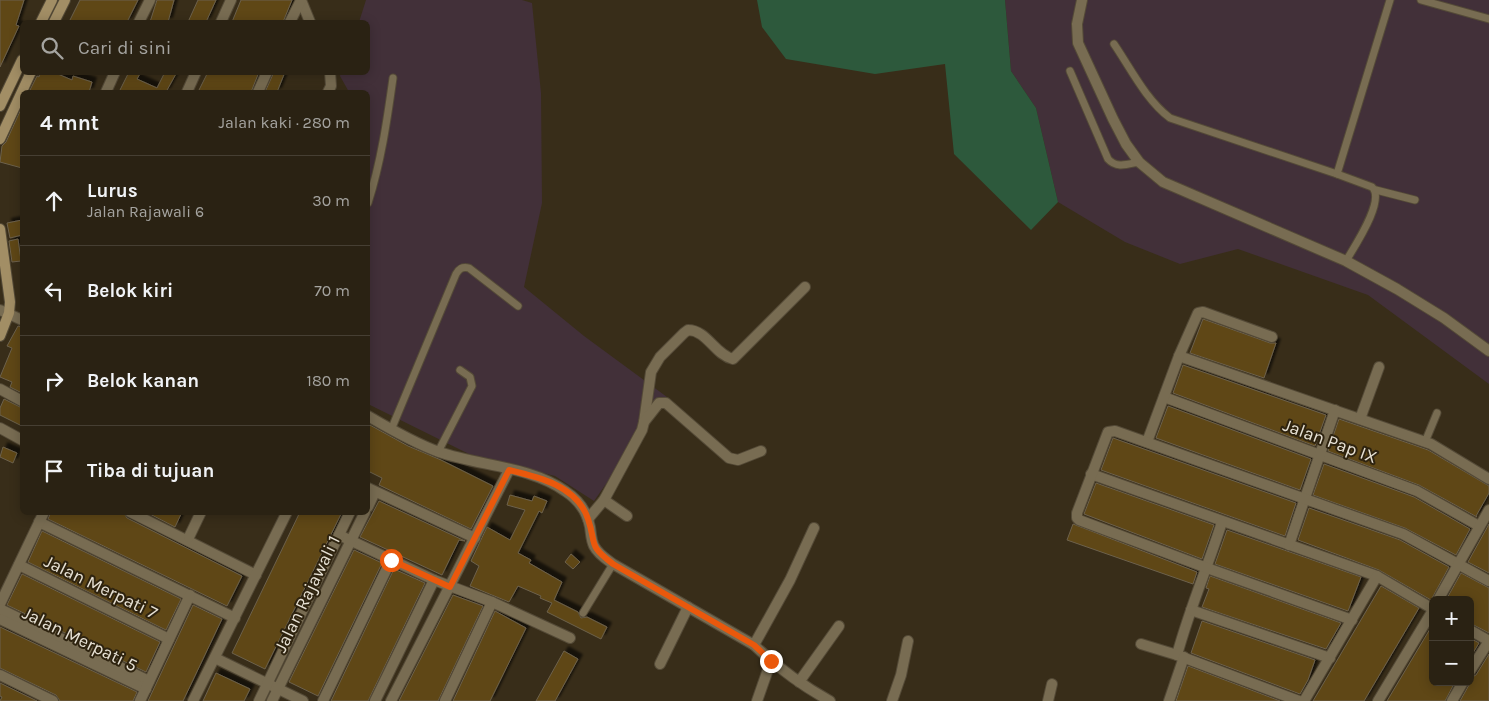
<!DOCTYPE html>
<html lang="id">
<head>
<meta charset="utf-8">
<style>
	body { margin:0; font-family:Karla,sans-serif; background:#362f21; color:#f1f3f6 }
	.controls { position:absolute; right:15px; bottom:15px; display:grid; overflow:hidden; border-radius:8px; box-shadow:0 2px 12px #0003 }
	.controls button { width:45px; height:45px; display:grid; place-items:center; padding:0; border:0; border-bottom:1px solid #463f33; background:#2a2213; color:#f1f3f6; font:25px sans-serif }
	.stop { position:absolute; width:15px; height:15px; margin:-11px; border:4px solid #ea580c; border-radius:50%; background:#fff }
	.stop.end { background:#ea580c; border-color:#fff; box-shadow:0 1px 5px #0008 }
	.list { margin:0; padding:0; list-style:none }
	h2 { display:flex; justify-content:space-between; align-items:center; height:65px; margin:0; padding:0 20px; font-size:21px }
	h2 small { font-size:16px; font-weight:400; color:#a5a4a0 }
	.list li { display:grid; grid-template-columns:32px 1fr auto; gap:15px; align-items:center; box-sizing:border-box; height:90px; padding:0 20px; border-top:1px solid #463f33 }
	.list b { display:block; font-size:19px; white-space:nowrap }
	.list p { margin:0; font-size:16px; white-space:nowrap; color:#a5a4a0 }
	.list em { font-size:16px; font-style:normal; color:#a5a4a0 }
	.icon { flex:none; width:28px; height:28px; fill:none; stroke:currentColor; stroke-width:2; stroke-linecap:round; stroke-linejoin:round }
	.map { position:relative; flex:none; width:1489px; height:701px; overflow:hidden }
	.search { position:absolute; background:#2a2213; box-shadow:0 2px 12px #0003; left:20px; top:20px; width:350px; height:55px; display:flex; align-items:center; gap:12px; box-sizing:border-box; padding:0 18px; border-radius:8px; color:#a5a4a0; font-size:19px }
	.panel { position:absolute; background:#2a2213; box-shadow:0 2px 12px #0003; left:20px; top:90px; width:350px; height:425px; border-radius:8px }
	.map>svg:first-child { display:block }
	.industrial { fill:#423039 }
	.green { fill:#2d593c }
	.building { fill:#5e4714; stroke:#6d614c; filter:url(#shadow) }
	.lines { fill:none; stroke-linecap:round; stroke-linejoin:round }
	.service-casing { stroke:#544a37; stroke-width:9 }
	.minor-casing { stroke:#544a37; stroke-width:12 }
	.tertiary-casing { stroke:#544a37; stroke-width:12 }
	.secondary-casing { stroke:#544a37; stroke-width:12 }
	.service { stroke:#786c52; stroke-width:7 }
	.minor { stroke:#786c52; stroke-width:10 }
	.tertiary { stroke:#786c52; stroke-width:10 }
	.secondary { stroke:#a28e65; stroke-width:10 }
	.route { stroke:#ea580c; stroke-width:6 }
	.labels { text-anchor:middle; stroke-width:4; stroke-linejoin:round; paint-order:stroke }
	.street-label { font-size:18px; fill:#e7e1d4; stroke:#2e230f }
</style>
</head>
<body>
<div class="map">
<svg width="1489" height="701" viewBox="0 0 1489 701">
	<defs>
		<filter id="shadow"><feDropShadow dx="4.5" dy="-4.5" stdDeviation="1" flood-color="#0009"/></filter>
	</defs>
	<rect width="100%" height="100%" fill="#382d19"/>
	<g class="industrial">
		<polygon points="366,0 522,0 532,3 541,93 542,203 524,287 584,336 667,397 594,501 555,476 469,454 368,404 368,92 349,92 340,76 341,73 368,72 368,22 359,22"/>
		<polygon points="1005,0 1489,0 1489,384 1368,295 1238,249 1180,264 1125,242 1058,202 1036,108 1011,71"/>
	</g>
	<polygon class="green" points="757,0 1005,0 1011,71 1036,108 1058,202 1031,230 954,154 945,64 875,74 786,59 762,27"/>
	<g class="building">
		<polygon points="0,0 24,0 16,25 19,26 0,67"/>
		<polygon points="80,0 138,0 127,22 69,22"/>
		<polygon points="157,0 174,0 168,22 150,22"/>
		<polygon points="198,0 216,0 206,22 188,22"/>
		<polygon points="241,0 292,0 283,22 232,22"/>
		<polygon points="40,72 53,72 72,80 73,76 92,82 89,92 36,92 30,90 37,76 39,77"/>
		<polygon points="129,72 141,72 137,79 157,88 165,72 177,72 166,92 119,92"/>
		<polygon points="208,72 259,72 251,92 198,92"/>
		<polygon points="274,72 285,72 277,92 265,92"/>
		<polygon points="22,107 22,168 0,162 2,146 6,142"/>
		<polygon points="22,220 22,235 10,238 7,223"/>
		<polygon points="18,239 21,261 12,262 9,241"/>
		<polygon points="1203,319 1270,343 1276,343 1264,378 1190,353"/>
		<polygon points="18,326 22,327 22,393 10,387 12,382 0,377 12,348 7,346"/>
		<polygon points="1183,365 1326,415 1315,446 1173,393"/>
		<polygon points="4,399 22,408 22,426 0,415 0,408"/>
		<polygon points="1168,406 1311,459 1300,490 1156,438"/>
		<polygon points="1339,419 1428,450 1489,486 1489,493 1476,516 1477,517 1419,485 1328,451"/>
		<polygon points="368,424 408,446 441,460 493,486 471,529 379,485 382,478 368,471"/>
		<polygon points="1113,438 1296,503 1285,536 1101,470"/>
		<polygon points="3,447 17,453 13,463 0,457"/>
		<polygon points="1324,464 1414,497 1470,529 1456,555 1405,528 1313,495"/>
		<polygon points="1096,483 1214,525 1202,559 1084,514"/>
		<polygon points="510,495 532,501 534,496 547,501 542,513 539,511 518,553 531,560 529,563 562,582 554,600 578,612 581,618 587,617 607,627 601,639 547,612 552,603 540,598 541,596 518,586 509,602 470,586 479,566 471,561 487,527 510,540 525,510 507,505"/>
		<polygon points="379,501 465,541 459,540 442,575 360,537"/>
		<polygon points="1309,508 1400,540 1449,567 1431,600 1379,570 1298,540"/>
		<polygon points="51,512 123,512 127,518 242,576 227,606 48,519"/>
		<polygon points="146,512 182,512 175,527"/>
		<polygon points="300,512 342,512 265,669 232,653"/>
		<polygon points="1073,524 1197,572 1193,584 1067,540"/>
		<polygon points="1489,524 1489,573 1468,562"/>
		<polygon points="1227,530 1361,577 1348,611 1215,564"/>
		<polygon points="42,531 181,599 166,630 28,562"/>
		<polygon points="354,550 382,563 318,696 289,682"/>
		<polygon points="571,554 580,562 573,569 565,562"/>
		<polygon points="394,569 425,583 368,701 331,701"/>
		<polygon points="1461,573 1489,588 1489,633 1470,623 1470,600 1446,600"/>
		<polygon points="22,574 160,642 146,672 7,605"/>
		<polygon points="1210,576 1341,623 1326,649 1202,607 1209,589 1206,588"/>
		<polygon points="1381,586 1419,608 1364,701 1313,701"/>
		<polygon points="453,595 483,606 438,701 399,701"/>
		<polygon points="193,605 222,619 183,701 148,701"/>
		<polygon points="495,611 526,628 490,701 453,701"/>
		<polygon points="1202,621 1315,660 1308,680 1300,694 1191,653"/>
		<polygon points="1433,624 1433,682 1455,682 1445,701 1387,701"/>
		<polygon points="0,627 137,692 133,701 60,701 56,695 0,668"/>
		<polygon points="1470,638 1479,643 1470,658"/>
		<polygon points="564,651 578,659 555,701 536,701"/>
		<polygon points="1489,654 1489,701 1460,701 1469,685 1470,678 1476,675"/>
		<polygon points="1188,666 1280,701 1176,701"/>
		<polygon points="216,673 250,689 244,701 203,701"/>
		<polygon points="0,683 37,701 0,701 2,697 0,696"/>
	</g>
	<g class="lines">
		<g class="service-casing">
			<g id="service">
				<polyline points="1421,0 1489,19"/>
				<path d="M1114,44C1131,69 1146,100 1170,118L1337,174L1372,187C1386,200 1354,247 1346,261"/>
				<path d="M1070,71L1108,159C1117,169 1128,164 1139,162"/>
				<polyline points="1337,174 1390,0"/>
				<polyline points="1376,190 1415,200"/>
				<path d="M368,203C381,162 387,121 393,78"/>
				<path d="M391,430L456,274C459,269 462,266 469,268L518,306"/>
				<polyline points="1425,442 1437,413"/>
				<polyline points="438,452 472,386 470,377 460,370"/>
				<polyline points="583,613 613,564"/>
			</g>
		</g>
		<g class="minor-casing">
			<g id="minor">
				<polyline points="301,0 310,22"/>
				<polyline points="1082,0 1077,24 1078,43 1113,119 1126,144 1139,162 1163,182 1177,188 1346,261 1397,289 1444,318 1489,351"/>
				<polyline points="139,22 150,0"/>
				<polyline points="221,22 231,0"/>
				<polyline points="290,22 301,0"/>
				<polyline points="106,92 115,72"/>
				<polyline points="187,92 196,72"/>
				<polyline points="258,92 267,72"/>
				<polyline points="328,92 331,86 330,72"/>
				<polyline points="1179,356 1431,444 1489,479"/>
				<polyline points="0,389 22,401"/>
				<polyline points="1164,397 1417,491 1479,526"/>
				<polyline points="1360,419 1379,367"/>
				<path d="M644,422L651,372L660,357L684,333L688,330C707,330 715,355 733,359L805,287"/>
				<polyline points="0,428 22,440"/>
				<polyline points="1147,442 1179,356 1198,313 1203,312 1272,337"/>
				<polyline points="1091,474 1377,576 1433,609"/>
				<polyline points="368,488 475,538"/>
				<polyline points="604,500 627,516"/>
				<polyline points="368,507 375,492"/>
				<polyline points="130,512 256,575"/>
				<polyline points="588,519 604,500 642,430 644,422 659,403 666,403 729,458 738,460 761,451"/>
				<polyline points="39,522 235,618"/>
				<path d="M1222,522C1208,566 1189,610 1177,655L1299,701"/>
				<polyline points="339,535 434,580 492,602 570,638"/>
				<polyline points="189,537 201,512"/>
				<polyline points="1289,545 1335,410"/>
				<polyline points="19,565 169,639"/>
				<polyline points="0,604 44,512"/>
				<polyline points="0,609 149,681"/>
				<polyline points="1191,610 1330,658"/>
				<polyline points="0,619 146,689"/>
				<polyline points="1352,620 1207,568 1079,520 1077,518 1077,513 1108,432 1115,431 1403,534 1489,581"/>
				<polyline points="1470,630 1489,641"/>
				<polyline points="1141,644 1177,655"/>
				<polyline points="754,645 790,580 814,528"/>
				<polyline points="215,658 303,701"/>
				<polyline points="660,664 688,607"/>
				<polyline points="1470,671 1489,641"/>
				<polyline points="0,675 53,701"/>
				<polyline points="799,682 839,626"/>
				<polyline points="140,701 190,595"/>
				<polyline points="259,701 350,512"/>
				<polyline points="272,701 365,512"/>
				<polyline points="323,701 391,560"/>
				<polyline points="375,701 434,580"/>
				<polyline points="391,701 509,470"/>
				<polyline points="445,701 492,602"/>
				<polyline points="757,701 771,661"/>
				<polyline points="892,701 901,675 908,641"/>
				<polyline points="1048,701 1052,684"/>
				<polyline points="1169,701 1184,657"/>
				<polyline points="1304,701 1377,576"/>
				<polyline points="1452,701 1463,682"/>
			</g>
		</g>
		<g class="tertiary-casing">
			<g id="tertiary">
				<polyline points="0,310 22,320"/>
				<path d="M368,416C390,429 414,443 439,452C479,466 530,466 565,491C579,500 587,511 590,527C591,533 591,540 594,546C598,554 606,559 613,564L754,645C777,667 803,686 830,701"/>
				<polyline points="1438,600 1489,510"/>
				<polyline points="193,701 287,512"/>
				<polyline points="1378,701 1433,610"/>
			</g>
		</g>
		<g class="secondary-casing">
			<g id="secondary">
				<polyline points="41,22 52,0"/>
				<polyline points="54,22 65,0"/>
				<polyline points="0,106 22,60"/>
				<polyline points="0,139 31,72"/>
				<polyline points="0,229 10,302 9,313 0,336"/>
			</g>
		</g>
		<use href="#service" class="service"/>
		<use href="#minor" class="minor"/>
		<use href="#tertiary" class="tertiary"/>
		<use href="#secondary" class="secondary"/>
	</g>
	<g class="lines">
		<path class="route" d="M391,560L450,587L509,470C539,477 577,486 588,519C597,545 587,544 613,564L754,645L771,661"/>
	</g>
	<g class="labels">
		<g class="street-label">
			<text transform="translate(1330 441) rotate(20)" y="6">Jalan Pap IX</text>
			<text transform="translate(101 587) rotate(26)" y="6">Jalan Merpati 7</text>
			<text transform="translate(307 594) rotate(-64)" y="6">Jalan Rajawali 1</text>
			<text transform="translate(80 639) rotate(26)" y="6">Jalan Merpati 5</text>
		</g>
	</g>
</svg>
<div class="controls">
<button>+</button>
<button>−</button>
</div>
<div class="stop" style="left:391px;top:560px"></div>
<div class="stop end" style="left:771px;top:661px"></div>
<div class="search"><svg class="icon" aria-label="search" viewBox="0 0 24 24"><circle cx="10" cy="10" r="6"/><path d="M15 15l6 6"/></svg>Cari di sini</div>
<section class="panel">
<h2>4 mnt<small>Jalan kaki · 280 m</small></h2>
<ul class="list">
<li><svg class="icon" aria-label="ahead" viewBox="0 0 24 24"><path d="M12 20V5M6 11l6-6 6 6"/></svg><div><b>Lurus</b><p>Jalan Rajawali 6</p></div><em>30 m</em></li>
<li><svg class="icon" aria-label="left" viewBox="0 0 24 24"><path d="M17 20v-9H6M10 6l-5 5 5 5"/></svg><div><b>Belok kiri</b></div><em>70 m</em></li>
<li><svg class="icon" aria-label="right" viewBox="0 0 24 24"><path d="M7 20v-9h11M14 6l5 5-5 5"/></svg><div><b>Belok kanan</b></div><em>180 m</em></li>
<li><svg class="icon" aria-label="arrive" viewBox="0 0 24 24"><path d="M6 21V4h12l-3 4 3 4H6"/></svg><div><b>Tiba di tujuan</b></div></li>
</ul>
</section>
</div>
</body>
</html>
